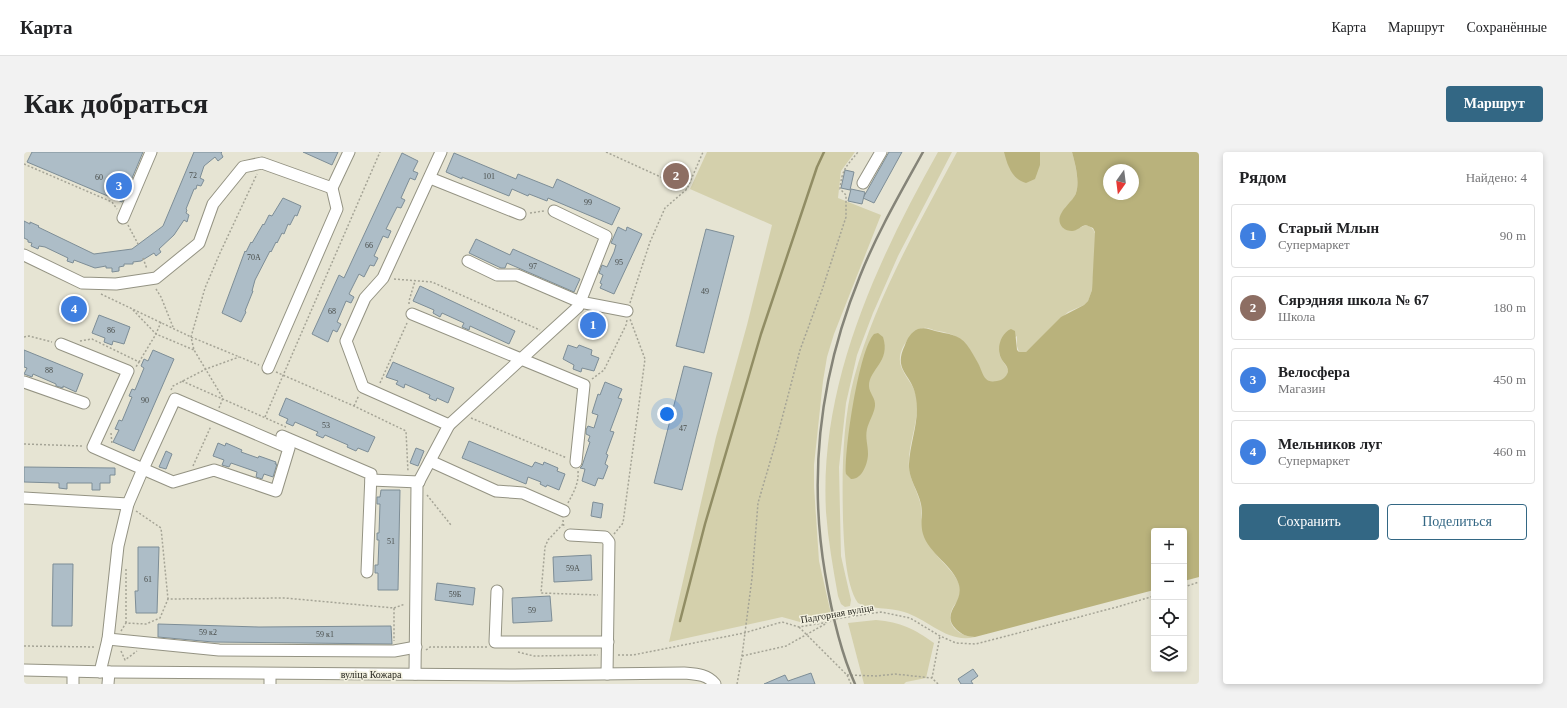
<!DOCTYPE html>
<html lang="ru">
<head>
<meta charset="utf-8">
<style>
	body { margin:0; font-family:Georgia,serif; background:#f2f2f2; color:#202124 }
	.controls { position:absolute; right:12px; bottom:12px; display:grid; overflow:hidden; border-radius:4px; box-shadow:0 2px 6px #0003 }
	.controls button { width:36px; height:36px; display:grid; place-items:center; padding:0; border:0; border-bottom:1px solid #e0e0e0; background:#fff; color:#202124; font:20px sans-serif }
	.compass { position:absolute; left:1079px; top:12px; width:36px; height:36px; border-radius:50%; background:#fff; box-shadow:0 2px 6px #0003; rotate:194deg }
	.you { position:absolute; left:643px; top:262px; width:14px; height:14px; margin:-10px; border:3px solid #fff; border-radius:50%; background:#1a73e8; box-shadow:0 0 0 6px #1a73e833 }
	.badge { display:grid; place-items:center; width:26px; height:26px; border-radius:50%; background:#336784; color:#fff; font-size:13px; font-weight:700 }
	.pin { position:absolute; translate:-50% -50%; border:2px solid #fff; box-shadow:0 1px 4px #0006 }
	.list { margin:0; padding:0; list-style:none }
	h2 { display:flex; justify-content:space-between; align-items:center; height:52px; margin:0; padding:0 16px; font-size:17px }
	h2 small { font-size:13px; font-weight:400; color:#757577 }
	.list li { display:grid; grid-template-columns:26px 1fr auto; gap:12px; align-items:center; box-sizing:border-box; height:64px; margin:0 8px 8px; padding:0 8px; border:1px solid #e0e0e0; border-radius:4px }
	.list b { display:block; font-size:15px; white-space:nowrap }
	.list p { margin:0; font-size:13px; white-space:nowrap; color:#757577 }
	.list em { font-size:13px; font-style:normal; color:#757577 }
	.actions { display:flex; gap:8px; padding:12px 16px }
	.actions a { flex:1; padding:9px 0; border:1px solid #336784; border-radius:4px; text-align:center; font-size:14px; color:#336784 }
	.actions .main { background:#336784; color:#fff }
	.icon { flex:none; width:22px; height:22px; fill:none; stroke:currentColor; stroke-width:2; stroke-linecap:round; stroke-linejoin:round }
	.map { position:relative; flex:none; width:1175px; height:532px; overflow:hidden; border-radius:4px }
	header { display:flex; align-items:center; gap:24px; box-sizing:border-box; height:56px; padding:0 20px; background:#fff; border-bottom:1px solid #e0e0e0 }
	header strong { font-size:19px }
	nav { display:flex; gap:22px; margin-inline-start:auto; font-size:14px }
	.intro { display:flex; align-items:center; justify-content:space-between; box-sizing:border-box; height:96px; padding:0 24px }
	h1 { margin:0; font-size:28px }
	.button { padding:10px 18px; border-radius:4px; background:#336784; color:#fff; font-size:14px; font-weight:700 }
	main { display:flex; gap:24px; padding:0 24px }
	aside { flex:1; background:#fff; border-radius:4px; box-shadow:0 2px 6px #0003 }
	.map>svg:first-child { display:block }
	.green { fill:#d4d0ac }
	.forest { fill:#b9b27c; fill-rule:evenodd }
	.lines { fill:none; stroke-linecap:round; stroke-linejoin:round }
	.stream { stroke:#918d64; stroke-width:2.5 }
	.building { fill:#adbdc7; stroke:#7d8d96 }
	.minor-casing { stroke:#949383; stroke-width:13 }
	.path { stroke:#a5a496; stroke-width:1.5; stroke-dasharray:2 2; stroke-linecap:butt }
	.minor { stroke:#fff; stroke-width:11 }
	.rail { stroke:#858478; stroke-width:2.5 }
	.labels { text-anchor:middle; stroke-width:3; stroke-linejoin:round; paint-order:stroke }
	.number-label { font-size:8px; fill:#494d4a }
	.street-label { font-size:10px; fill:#282821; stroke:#f3f1e0 }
</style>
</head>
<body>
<header>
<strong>Карта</strong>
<nav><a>Карта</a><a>Маршрут</a><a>Сохранённые</a></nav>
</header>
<div class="intro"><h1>Как добраться</h1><a class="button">Маршрут</a></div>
<main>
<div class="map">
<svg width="1175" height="532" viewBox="0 0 1175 532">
	<rect width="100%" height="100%" fill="#e6e4d3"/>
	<g class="green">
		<polygon points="683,0 831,0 817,19 814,46 857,63 810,182 803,205 799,229 790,313 790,335 795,409 807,462 776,470 758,465 645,490 692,285 723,173 748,73 666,37"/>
		<path d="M914,0H928L874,104L849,161L833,203L822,251L815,315L817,404L827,448L826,454L821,455L817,452L814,444C809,416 804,388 802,360C795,232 853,109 914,0Z"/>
		<path d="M933,0H1048C1051,11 1056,30 1052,41C1048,54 1029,61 1040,77H1053L1062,73C1069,75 1071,79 1072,86L1068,138L1064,149L1060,153L1044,160L1002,200H995L993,194V184L975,196C975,199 975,203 977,206C980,213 991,220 978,228C973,231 967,230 962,228C957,223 957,217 954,212C943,192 938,183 914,179C910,179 904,175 900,176C889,178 877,194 876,205C874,219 889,230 892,243C897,268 883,291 885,316C886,327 893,339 896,350C898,356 896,362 898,368C899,378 909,399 915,406C922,414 930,421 934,430C942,446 930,449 927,460C922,475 938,485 951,485C924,492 904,467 880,460C866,455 846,458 834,451C821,432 820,391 819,368C818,321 818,272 830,226C851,147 895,72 933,0Z"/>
		<path d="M852,468C877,470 890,477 910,491L902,526L882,530L880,532H840L824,471Z"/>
	</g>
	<g class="forest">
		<path d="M980,0H1016V13L1011,27L1002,31C988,28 983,12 980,0Z"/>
		<path d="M1048,0H1175V425L1160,429V379H1130V438L951,485C943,485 937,482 932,477C916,461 940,452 935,433C930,414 905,402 899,382C896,372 899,362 897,352C894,338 884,326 885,312C886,290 896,268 892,246C889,222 868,220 881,193C883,187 887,180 894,177C901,175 905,177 911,179C923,182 935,182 943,193C947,198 951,206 954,211C959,220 959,232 973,229C979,228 982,225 984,220C984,213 979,211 977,206C972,196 977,181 987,177L991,179L993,198L995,200H1002L1037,165L1060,153L1064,149L1068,138L1071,80L1069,76L1062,73C1057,74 1053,79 1048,79C1045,79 1041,78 1039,76C1027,63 1049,51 1052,41C1056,29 1051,11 1048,0ZM1085,18H1109V42H1085Z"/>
		<path d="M854,181L859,185C867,210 845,217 845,234C845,241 852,246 851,254C850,262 845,269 843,277C841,286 844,293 844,302C844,311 838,328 827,327L822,322C820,299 835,197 850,182Z"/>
	</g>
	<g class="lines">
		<polyline class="stream" points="656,469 681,372 737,182 793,15 800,0"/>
	</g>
	<g class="building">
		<polygon points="8,0 119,0 98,50 3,10"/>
		<polygon points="170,0 198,0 197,1 199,5 194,9 191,5 180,14 176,26 180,28 177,34 173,33 172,37 170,37 162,57 163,58 162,61 165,63 163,70 160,68 150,83 135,97 137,100 132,104 130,101 117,109 109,110 109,112 100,112 100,114 95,115 95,119 88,120 88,116 82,116 82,114 71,116 50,108 49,111 43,109 44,106 21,95 15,94 14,97 7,94 8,91 4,90 4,88 0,86 0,69 6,72 6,70 15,74 14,75 70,102 108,97 139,74"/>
		<polygon points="279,0 314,0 308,13"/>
		<polygon points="865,0 878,0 850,51 839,46"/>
		<polygon points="378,1 394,9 389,19 394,21 391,28 386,26 377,46 381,48 377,56 373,55 362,77 367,79 364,86 359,84 350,104 354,106 350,114 346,113 340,125 335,122 325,142 330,145 327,151 322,149 313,170 317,172 313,180 309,178 304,190 288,182 315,123 320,126"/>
		<polygon points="430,1 492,27 494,22 529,36 533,27 596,56 588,73 524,46 523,49 505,42 504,44 488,37 485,44 438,25 438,27 422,20"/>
		<polygon points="821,18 830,20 826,38 817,36"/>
		<polygon points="827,37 841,40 838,52 824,49"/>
		<polygon points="259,46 277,54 273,64 271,63 266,73 264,72 260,82 258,81 253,91 252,90 247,100 246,99 231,128 228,139 229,139 221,159 222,160 217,170 198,161 221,99 222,100 227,90 228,91 239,72 240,73 245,63 248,64"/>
		<polygon points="594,75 602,79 603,75 618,82 590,142 576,136 578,132 576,131 579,123 575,121 578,113 583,115 590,100 592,93 587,91"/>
		<polygon points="682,77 710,84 680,201 652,194"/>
		<polygon points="452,87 486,103 489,97 556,127 550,140 483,111 481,116 477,116 445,101"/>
		<polygon points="396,134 491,179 485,192 446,174 445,178 438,175 440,171 418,161 416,165 409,161 410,158 389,149"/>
		<polygon points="75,163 106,175 100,192 89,189 88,193 80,190 81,186 68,181"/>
		<polygon points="569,164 582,170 576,182 564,177"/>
		<polygon points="544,193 553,196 555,193 568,198 567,203 575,206 570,219 558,216 557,220 549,217 550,213 539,207"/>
		<polygon points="0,198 59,222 52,240 39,234 39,236 32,234 32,232 9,222 8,225 0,222 3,216 0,215"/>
		<polygon points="129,198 150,207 110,299 89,290 95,278 91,277 95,268 98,269 108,245 105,244 108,237 111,238 120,216 117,214 120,207 124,209"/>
		<polygon points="369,210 430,236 424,251 413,246 412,249 405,246 406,243 381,232 380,236 372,232 374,229 362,225"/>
		<polygon points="660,214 688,221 658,338 630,331"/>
		<polygon points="581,230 598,237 594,246 598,247 586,279 590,280 582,302 584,303 581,312 584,314 579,327 574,326 571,334 558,329 561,317 556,316 558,314 566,290 564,289 566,284 562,282 562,278 564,274 570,276 574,263 568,261 574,242 576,243"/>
		<polygon points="262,246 351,285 344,300 334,296 332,299 323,295 324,293 301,283 299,286 292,283 294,280 271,270 269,274 262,271 264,267 255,263"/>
		<polygon points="445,289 508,315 511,310 519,313 520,310 534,316 533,319 541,322 535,338 523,333 522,335 516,332 517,330 504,325 502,332 438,306"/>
		<polygon points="194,291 201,294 202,291 218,298 217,300 234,306 235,304 252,310 251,312 253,312 249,325 240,322 238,327 232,325 233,320 207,311 205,315 198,313 200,308 189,304"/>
		<polygon points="392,296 400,299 394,314 386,311"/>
		<polygon points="142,299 148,302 142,317 135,315"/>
		<polygon points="0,315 91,316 91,323 86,323 86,331 76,331 76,338 68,338 68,331 43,331 43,337 35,336 35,331 0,330"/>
		<polygon points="357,338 376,338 374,438 354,438 354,421 351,421 351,413 354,413 355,388 353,388 353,381 355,381 356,352 353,352 353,345 356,345"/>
		<polygon points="569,350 579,352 577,366 567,364"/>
		<polygon points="114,395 135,395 133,461 112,461 111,439 114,439"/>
		<polygon points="567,403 568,428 530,430 529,405"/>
		<polygon points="29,412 49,412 48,474 28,474"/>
		<polygon points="413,431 451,436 449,453 411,448"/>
		<polygon points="526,444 528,469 489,471 488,446"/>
		<polygon points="134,472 235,475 367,474 368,492 189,490 134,485"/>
		<polygon points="949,517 954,524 947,529 949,532 937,532 934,527"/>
		<polygon points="787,521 791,532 740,532 761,523 764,529"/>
	</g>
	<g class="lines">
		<g class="minor-casing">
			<g id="minor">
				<polyline points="406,26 496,62"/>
				<polyline points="839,31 857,0"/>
				<polyline points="99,66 127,0"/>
				<polyline points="0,103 58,131 92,132 132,126 175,91 189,52 219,15 238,11 308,36"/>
				<polyline points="444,109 473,123 493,123 556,150 603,159"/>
				<polyline points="388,162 560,233 552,310"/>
				<polyline points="37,192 104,219 69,295 119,317 104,352 94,394 84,487 76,520"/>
				<polyline points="244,216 313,57 308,36 325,0"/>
				<polyline points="0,230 60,251"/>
				<polygon points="151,247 265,296 252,339 190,318 149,330 119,317"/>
				<polyline points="425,273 554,155 556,150 582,84 530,59"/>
				<polyline points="258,284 347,322 343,420"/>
				<polyline points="406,309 472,339 499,341 540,359"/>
				<polyline points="347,328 395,330"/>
				<polyline points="0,346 104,352"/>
				<polyline points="546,383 581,385 585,390 583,522"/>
				<polyline points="473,439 471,490 584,490"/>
				<polyline points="84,487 195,498 370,499 392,495"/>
				<path d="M0,518L85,520L491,523L660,521C671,522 683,522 691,532"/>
				<polyline points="391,522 393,333 425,273 339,235 322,189 341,146 359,126 417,0"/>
				<polyline points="49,532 49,520"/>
				<polyline points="84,532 85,520"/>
				<polyline points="246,532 246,522"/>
			</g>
		</g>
		<g class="path">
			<polyline points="582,0 663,37"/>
			<polyline points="0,12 88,50 93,57"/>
			<polyline points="506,61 520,59"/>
			<polyline points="104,73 114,92"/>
			<polyline points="119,106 123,117"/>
			<polyline points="370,127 408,130 516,178"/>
			<polyline points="132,137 137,145 149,175"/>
			<polyline points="77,142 167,185 235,213"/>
			<polyline points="606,151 626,90 641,56 663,37 679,0"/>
			<polyline points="385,152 385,149 391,129"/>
			<polyline points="109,158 132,182 170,198"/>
			<polyline points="0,185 5,184 28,190"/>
			<polyline points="56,189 68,187 115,210 112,215"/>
			<polyline points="115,210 132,182 137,170"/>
			<polyline points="252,220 330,254 382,279 384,320"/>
			<polyline points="568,227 580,218 602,173 603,168"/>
			<polyline points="158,229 262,275"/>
			<polyline points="356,231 383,171"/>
			<polyline points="147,238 149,234 182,217 215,205"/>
			<polyline points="330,254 335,243"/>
			<polyline points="195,256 199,246 170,198 167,185 181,136 196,101 233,22"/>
			<polyline points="241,265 356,0"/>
			<polyline points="447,266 543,306"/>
			<polyline points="87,281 88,292"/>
			<polyline points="0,292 59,294"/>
			<polyline points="169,314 187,274"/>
			<polyline points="403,343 427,373"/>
			<path d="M544,351C549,341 555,332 554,319"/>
			<polyline points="112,359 137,376 144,447"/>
			<polyline points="539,368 540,376"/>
			<polyline points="539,372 524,388 521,395 517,441 574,443"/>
			<polyline points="590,382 599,371 621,207 606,167"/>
			<polyline points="1160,435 1175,430"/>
			<polyline points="370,456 381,452"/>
			<polyline points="102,471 102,417"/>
			<polyline points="775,475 823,523 827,532"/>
			<polyline points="97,479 102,471 122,472 136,466 144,447 261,446 370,456 370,489"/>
			<polyline points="0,494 72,495"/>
			<polyline points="402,498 406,495 463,495"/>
			<polyline points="97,499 101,508 113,499"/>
			<polyline points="494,500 510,504 574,503"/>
			<polyline points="594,503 609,503 720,481 758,470 775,475 805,470 810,467 857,460 886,466 916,484 932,491 952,492 1093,455 1130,444"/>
			<polyline points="718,504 762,494 803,471"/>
			<polyline points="823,523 853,524 871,522 908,526"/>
			<path d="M713,532L718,504L728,426L734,351L751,293L776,198L798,138L822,65V43L816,37C818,17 822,15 834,0"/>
			<polyline points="914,532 908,526 916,484"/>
		</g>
		<use href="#minor" class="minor"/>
		<path class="rail" d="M831,532C816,499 807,457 801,421C784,319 797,220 836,124C853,81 877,40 899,0"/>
	</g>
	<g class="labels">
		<g class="number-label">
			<text x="169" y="26">72</text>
			<text x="465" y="27">101</text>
			<text x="75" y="28">60</text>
			<text x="564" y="53">99</text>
			<text x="345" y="96">66</text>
			<text x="230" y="108">70А</text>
			<text x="595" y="113">95</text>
			<text x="509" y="117">97</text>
			<text x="681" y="142">49</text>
			<text x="308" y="162">68</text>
			<text x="87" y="181">86</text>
			<text x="25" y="221">88</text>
			<text x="121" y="251">90</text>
			<text x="302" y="276">53</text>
			<text x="659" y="279">47</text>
			<text x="367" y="392">51</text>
			<text x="549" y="419">59А</text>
			<text x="124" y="430">61</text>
			<text x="431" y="445">59Б</text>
			<text x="508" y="461">59</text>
			<text x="184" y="483">59 к2</text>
			<text x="301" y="485">59 к1</text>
		</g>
		<g class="street-label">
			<text transform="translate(813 461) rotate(-10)" y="4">Падгорная вуліца</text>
			<text x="347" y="526">вуліца Кожара</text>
		</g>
	</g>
</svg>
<div class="controls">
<button>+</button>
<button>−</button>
<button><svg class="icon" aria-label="locate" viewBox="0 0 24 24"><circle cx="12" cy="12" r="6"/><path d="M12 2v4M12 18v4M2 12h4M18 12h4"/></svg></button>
<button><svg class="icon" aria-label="layers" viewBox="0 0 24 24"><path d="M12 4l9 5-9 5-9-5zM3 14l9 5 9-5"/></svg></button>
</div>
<svg class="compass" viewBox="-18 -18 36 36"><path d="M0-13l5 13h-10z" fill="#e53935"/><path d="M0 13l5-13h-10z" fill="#757577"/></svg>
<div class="you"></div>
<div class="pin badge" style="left:569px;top:173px;background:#3f7fe0">1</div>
<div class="pin badge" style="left:652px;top:24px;background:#8d6e63">2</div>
<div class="pin badge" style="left:95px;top:34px;background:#3f7fe0">3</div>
<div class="pin badge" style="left:50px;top:157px;background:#3f7fe0">4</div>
</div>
<aside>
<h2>Рядом<small>Найдено: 4</small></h2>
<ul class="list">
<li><span class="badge" style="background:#3f7fe0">1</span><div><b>Старый Млын</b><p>Супермаркет</p></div><em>90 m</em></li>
<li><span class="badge" style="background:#8d6e63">2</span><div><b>Сярэдняя школа № 67</b><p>Школа</p></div><em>180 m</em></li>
<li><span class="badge" style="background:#3f7fe0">3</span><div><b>Велосфера</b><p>Магазин</p></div><em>450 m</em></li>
<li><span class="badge" style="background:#3f7fe0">4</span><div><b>Мельников луг</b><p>Супермаркет</p></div><em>460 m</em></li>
</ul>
<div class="actions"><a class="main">Сохранить</a><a>Поделиться</a></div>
</aside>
</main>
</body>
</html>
